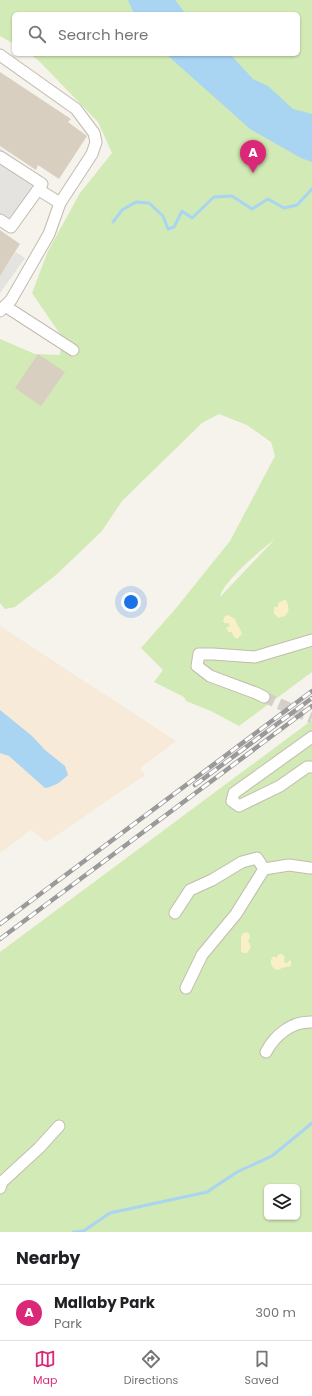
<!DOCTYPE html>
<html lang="en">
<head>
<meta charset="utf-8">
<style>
	body { margin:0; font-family:Poppins,sans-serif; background:#f6f6f6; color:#202124 }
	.controls { position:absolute; right:12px; bottom:12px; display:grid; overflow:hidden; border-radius:6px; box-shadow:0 1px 3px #0004 }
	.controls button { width:36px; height:36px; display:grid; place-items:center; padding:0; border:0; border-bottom:1px solid #e0e0e0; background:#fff; color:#202124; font:20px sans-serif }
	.you { position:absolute; left:131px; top:602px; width:14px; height:14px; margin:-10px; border:3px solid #fff; border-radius:50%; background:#1a73e8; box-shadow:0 0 0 6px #1a73e833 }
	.badge { display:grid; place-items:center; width:26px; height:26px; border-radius:50%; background:#db2777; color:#fff; font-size:13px; font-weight:700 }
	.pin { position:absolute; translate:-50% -33px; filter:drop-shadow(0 1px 2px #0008) }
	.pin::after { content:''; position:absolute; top:21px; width:14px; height:12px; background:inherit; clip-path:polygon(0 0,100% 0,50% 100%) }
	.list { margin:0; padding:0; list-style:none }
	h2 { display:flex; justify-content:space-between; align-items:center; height:52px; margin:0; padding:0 16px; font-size:17px }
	h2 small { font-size:13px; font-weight:400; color:#757577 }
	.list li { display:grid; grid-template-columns:26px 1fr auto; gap:12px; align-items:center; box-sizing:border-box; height:56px; padding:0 16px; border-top:1px solid #e0e0e0 }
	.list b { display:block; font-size:15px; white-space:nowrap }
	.list p { margin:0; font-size:13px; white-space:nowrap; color:#757577 }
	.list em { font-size:13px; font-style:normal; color:#757577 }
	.icon { flex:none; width:22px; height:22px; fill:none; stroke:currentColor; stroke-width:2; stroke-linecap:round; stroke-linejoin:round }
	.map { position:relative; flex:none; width:312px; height:1232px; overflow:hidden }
	.search { position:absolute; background:#fff; box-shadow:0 1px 3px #0004; left:12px; right:12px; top:12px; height:44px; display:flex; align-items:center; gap:10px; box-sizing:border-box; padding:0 14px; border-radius:6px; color:#757577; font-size:15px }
	.sheet { height:108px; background:#fff }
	nav { display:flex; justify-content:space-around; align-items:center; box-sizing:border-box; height:56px; border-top:1px solid #e0e0e0; background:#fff; font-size:11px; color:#757577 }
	nav a { display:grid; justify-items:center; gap:2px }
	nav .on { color:#db2777 }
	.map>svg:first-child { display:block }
	.commercial { fill:#f7ead8 }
	.green { fill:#d2eab5; fill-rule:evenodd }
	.sand { fill:#f9efc9 }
	.parking { fill:#e5e3e0 }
	.water { fill:#a9d4f2 }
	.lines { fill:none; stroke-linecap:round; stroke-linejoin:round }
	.stream { stroke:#a9d4f2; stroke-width:3 }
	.building { fill:#d8cfc1 }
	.minor-tunnel { stroke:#d4d0c8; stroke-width:11; stroke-dasharray:11 5.5; stroke-linecap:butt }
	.minor-casing { stroke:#c2bbae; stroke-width:13 }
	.minor { stroke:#fff; stroke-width:11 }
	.rail-casing { stroke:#9a9a9a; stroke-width:4.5 }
	.rail { stroke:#fff; stroke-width:3; stroke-dasharray:9; stroke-linecap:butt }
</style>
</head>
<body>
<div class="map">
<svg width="312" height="1232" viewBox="0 0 312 1232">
	<rect width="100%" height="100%" fill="#f6f3ec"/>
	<polygon class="commercial" points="0,626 176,741 140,768 145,775 47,842 31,830 0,853"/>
	<g class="green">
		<path d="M0,0H312V672L239,726L211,711L186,701L184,697L154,682L163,670L141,648L177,607L230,541L275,456L271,442L247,425L219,414L202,423L122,501L102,531L56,575L15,607L5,609L0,603V339L35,354L60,355L62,337L32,293L48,251L80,193L112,153L98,122L39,61L30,54H298V14H14V44L0,36ZM275,539L220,597C222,582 262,549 275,539Z"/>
		<path d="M312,720V1232H0V952ZM267,1187H297V1217H267Z"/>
	</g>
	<g class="sand">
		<path d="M284,600H286C289,606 290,611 285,616L277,618V616L274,614V607H278V603Z"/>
		<path d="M228,615L235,619C237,625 240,628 242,634L237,639L233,636V634L231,632H228V630L226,629L227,627L230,626L228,623H224L223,621L225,616Z"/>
		<polygon points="246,932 249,933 250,938 248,940 251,947 247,953 244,953 241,952 241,937 243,933 245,933"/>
		<path d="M279,954H282L285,957L284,960L285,963H288L289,960L291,961V966L282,968L278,970C271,969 268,960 274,956L276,958Z"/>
	</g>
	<g class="parking">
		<polygon points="0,148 47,180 11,233 0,225"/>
		<polygon points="16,252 25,258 0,293 0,275"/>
	</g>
	<g class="water">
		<polygon points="128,0 175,0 186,14 134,14"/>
		<polygon points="166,54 230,54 253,79 268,86 293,109 312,114 312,162 301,158 250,129"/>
		<path d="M0,710L32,736L45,750L65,766L68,775C60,782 56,786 45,788L9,756L0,753Z"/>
	</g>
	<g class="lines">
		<g class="stream">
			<polyline points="113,222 122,210 136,202 149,203 163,216 168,229 174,227 182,211 192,218 214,197 232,196 252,209 268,199 284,208 297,205 312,189"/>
			<polyline points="73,1232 84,1231"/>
			<polyline points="82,1232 110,1213 207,1192 237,1172 272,1156 312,1123"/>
		</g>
	</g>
	<g class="building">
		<polygon points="0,72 71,119 68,122 87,136 59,179 38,165 36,170 0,146"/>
		<polygon points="0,230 20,244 0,276"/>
		<polygon points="38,354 65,372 41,406 15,388"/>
	</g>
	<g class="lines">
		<polyline class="minor-tunnel" points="264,697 312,718"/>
		<g class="minor-casing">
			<g id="minor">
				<polyline points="0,55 76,109 94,133 96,142 92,154 60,203 49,234 11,300 0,311"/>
				<polyline points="0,157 42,184 11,227 0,220"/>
				<polyline points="39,190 60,203"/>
				<polyline points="5,306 73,350"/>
				<polyline points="264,697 256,693 210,676 197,666 199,654 213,654 255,657 312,640"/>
				<polyline points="312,737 234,793 232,801 239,806 280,786 307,767 312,767"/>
				<polyline points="175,913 190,890 212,880 242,862 257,858 264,869 289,865 310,868"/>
				<polyline points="186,988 202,955 236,914 264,869"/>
				<path d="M266,1052C275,1035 292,1021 312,1022"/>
				<polyline points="0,1188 2,1182 39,1148 59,1126"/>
			</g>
		</g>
		<use href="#minor" class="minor"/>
		<g class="rail-casing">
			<g id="rail">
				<polyline points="195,785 312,698"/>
				<polyline points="0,924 312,691"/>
				<polyline points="0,939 312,706"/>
			</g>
		</g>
		<use href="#rail" class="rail"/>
	</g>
</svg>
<div class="controls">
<button><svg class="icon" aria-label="layers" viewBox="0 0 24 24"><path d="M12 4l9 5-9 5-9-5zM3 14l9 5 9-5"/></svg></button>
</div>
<div class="you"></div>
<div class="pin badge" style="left:253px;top:173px">A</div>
<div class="search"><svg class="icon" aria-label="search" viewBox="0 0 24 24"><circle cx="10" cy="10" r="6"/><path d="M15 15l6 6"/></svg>Search here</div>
</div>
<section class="sheet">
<h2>Nearby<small></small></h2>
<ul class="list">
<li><span class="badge">A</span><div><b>Mallaby Park</b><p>Park</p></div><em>300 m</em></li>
</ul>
</section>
<nav>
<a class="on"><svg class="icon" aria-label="map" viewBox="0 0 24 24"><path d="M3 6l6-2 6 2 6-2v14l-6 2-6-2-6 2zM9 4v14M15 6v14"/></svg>Map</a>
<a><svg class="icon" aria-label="directions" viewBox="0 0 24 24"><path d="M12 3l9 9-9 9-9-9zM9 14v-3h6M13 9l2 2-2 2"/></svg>Directions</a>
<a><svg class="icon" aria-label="saved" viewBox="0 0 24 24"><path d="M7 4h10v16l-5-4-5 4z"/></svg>Saved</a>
</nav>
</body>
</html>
